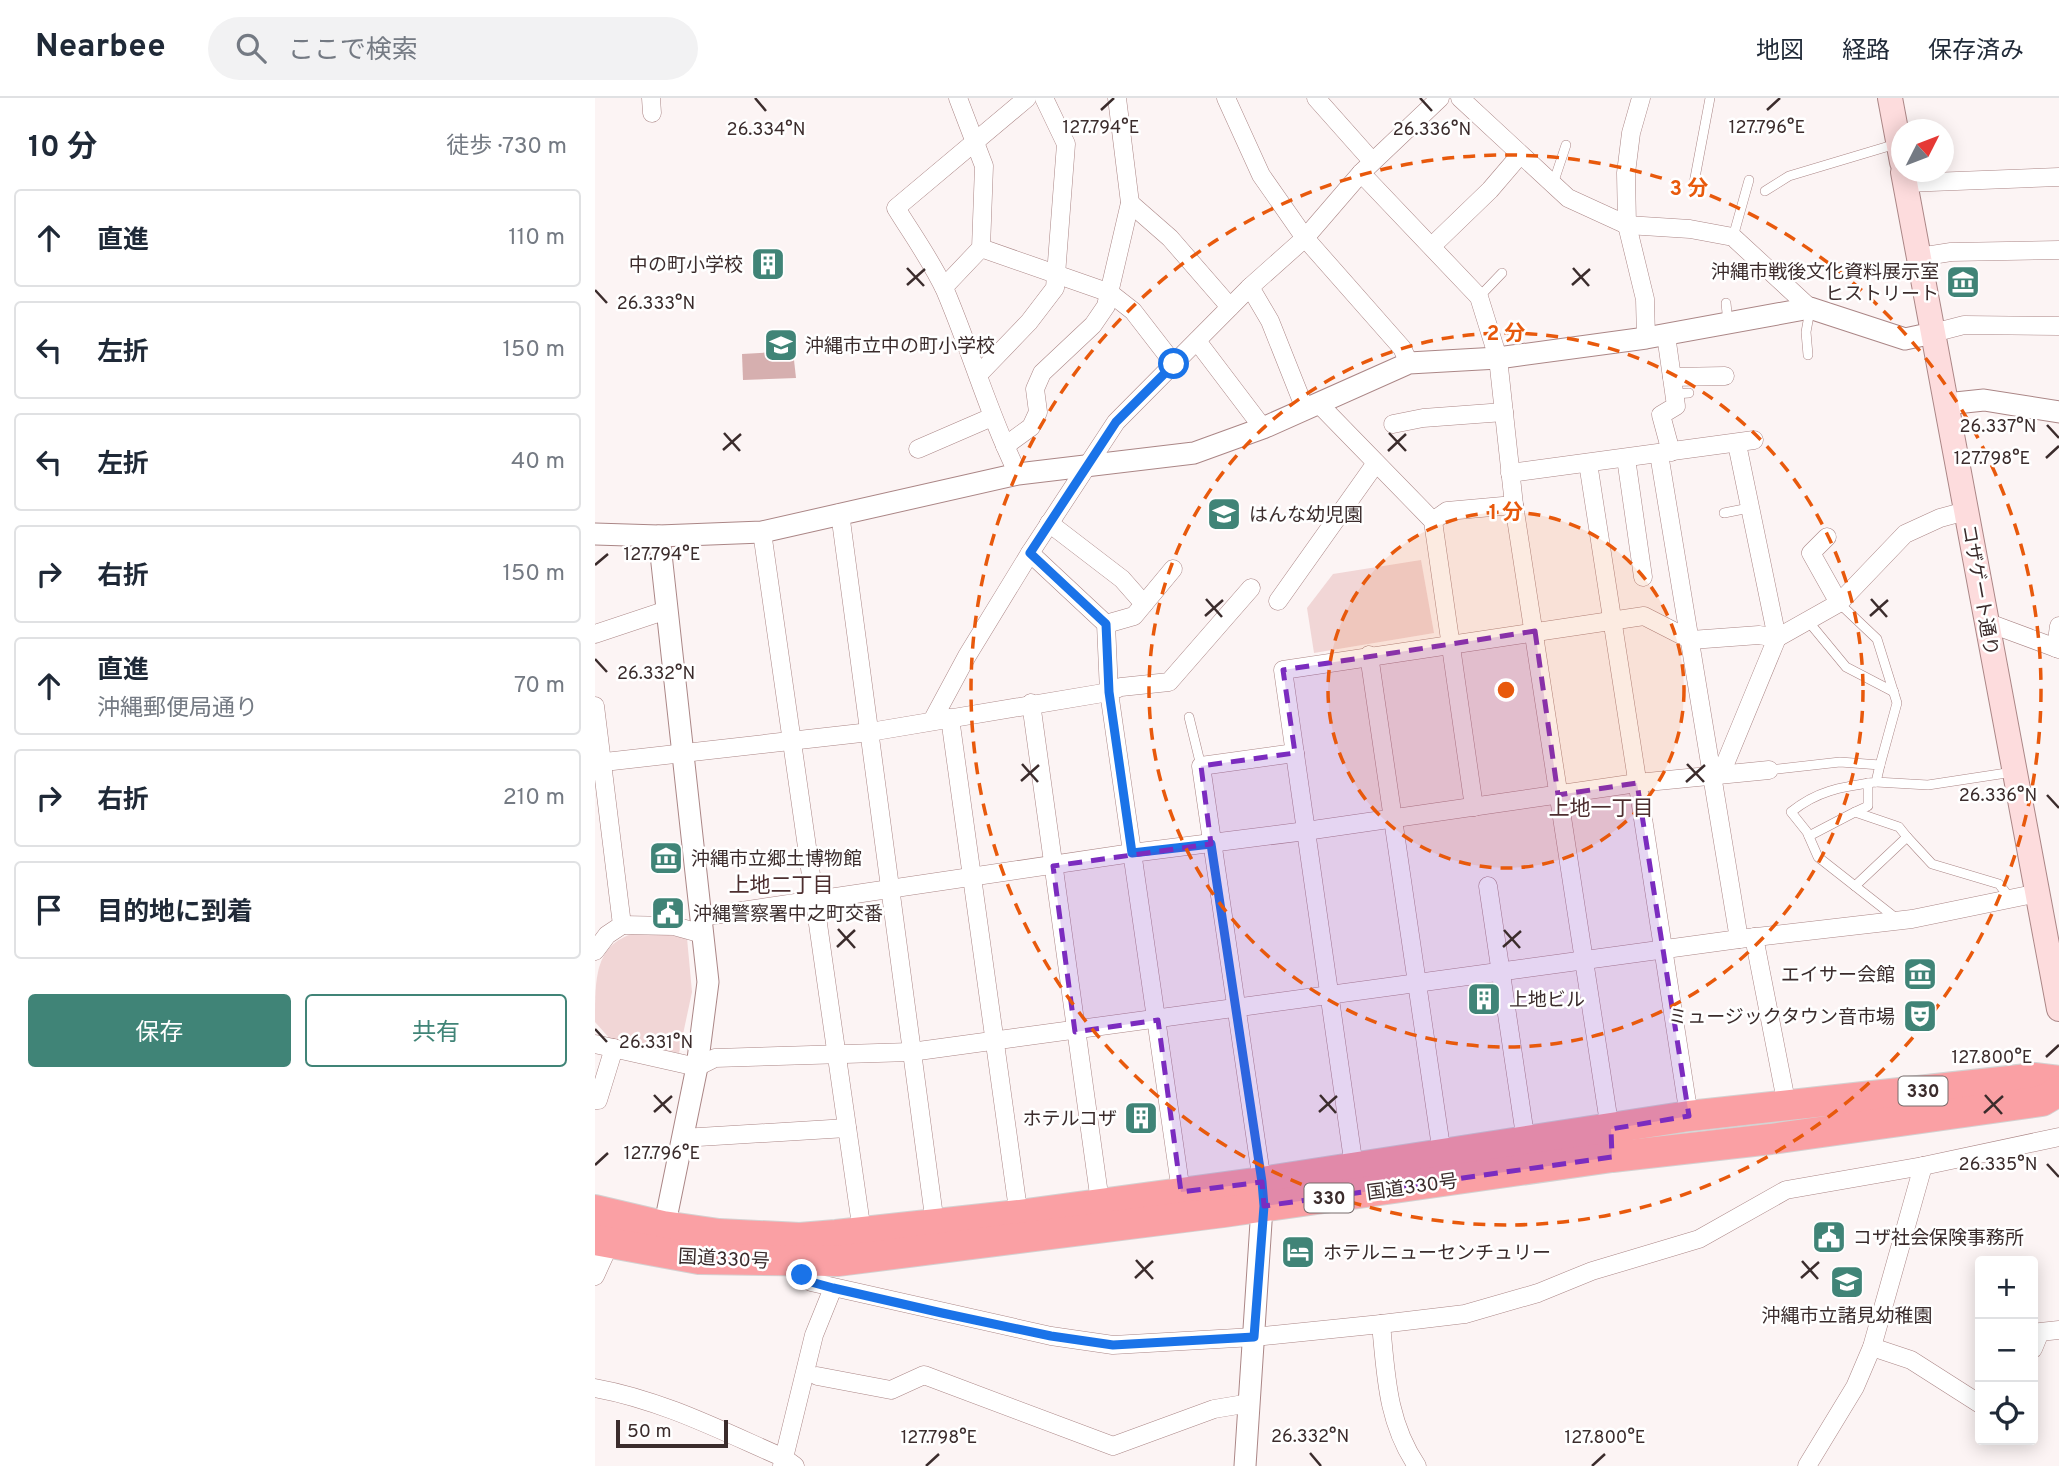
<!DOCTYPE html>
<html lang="ja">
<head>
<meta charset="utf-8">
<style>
	body { margin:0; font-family:Overpass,"Noto Sans JP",sans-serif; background:#f2f2f3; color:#1f2937 }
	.controls { position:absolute; right:21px; bottom:21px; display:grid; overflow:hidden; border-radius:7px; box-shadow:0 4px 18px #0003 }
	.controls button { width:63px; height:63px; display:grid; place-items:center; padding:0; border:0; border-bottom:2px solid #e0e1e3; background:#fff; color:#1f2937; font:35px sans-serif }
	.compass { position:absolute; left:1296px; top:21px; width:63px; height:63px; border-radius:50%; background:#fff; box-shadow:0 4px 18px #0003; rotate:48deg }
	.scale { position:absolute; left:21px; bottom:18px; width:112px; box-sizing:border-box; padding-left:7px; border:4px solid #3b2c2c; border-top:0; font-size:19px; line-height:24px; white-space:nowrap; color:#3b2c2c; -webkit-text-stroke:5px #fff; paint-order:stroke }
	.stop { position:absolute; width:21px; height:21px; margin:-16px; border:5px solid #1a73e8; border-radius:50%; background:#fff }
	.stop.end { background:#1a73e8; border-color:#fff; box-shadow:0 2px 7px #0008 }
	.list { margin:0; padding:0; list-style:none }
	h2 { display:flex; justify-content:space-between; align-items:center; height:91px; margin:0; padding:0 28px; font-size:30px }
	h2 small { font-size:23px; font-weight:400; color:#747a83 }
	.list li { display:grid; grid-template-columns:46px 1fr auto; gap:21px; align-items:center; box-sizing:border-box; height:98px; margin:0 14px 14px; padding:0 14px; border:2px solid #e0e1e3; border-radius:7px }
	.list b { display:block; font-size:26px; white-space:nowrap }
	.list p { margin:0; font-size:23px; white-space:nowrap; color:#747a83 }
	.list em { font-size:23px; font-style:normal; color:#747a83 }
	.actions { display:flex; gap:14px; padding:21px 28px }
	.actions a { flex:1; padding:16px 0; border:2px solid #408477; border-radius:7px; text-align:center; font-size:24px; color:#408477 }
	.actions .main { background:#408477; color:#fff }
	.icon { flex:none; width:38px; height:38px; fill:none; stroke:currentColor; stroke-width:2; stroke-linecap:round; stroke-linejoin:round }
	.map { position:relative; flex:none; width:1464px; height:1368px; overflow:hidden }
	header { display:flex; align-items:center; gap:42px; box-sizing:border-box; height:98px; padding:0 35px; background:#fff; border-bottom:2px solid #e0e1e3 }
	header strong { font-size:33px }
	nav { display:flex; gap:38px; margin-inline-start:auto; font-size:24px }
	.search { width:490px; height:63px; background:#f2f2f3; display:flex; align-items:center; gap:18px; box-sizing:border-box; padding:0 24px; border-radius:38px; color:#747a83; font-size:26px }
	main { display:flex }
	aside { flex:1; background:#fff }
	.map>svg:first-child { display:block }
	.green { fill:#f1d6d6 }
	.water { fill:#d6afaf }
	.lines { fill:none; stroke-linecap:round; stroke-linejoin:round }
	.service-casing { stroke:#ab8686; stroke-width:10 }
	.minor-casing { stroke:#ab8686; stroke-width:19 }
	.tertiary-casing { stroke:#ab8686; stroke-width:23 }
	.secondary-casing { stroke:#ab8686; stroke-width:26 }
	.trunk-casing { stroke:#d4d1d1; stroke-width:32 }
	.service { stroke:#fff; stroke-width:9 }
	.minor { stroke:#fff; stroke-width:18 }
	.tertiary { stroke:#fff; stroke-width:21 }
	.secondary { stroke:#fddcdd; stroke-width:24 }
	.trunk { stroke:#faa0a4; stroke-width:30 }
	.route { stroke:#1a73e8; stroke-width:9 }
	.marked { fill:#7b2cbf; fill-opacity:0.2; stroke:#7b2cbf; stroke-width:5; stroke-dasharray:14 9; stroke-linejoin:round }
	.ticks { fill:none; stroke:#3b2c2c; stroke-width:2.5 }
	.ring { fill:none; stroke:#e8590c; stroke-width:3.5; stroke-dasharray:12 9 }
	.labels { text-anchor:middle; stroke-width:5; stroke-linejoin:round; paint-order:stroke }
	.shield { fill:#fff; stroke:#766b6b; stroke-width:2 }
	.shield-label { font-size:18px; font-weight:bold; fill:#3b2c2c }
	.poi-label { font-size:19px; fill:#3b2c2c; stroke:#fff; text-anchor:start }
	.street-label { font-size:19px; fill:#3b2c2c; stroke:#fff }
	.neighbourhood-label { font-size:21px; fill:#4d2e2f; stroke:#fff }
	.ticks-label { font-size:18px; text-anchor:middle; fill:#3b2c2c; stroke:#fff; stroke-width:5; stroke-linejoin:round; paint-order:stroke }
	.centre { fill:#e8590c; stroke:#fff; stroke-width:3.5 }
	.ring-label { font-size:21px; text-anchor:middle; font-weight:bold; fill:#e8590c; stroke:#fff; stroke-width:5; stroke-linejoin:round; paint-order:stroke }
</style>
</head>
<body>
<header>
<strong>Nearbee</strong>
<div class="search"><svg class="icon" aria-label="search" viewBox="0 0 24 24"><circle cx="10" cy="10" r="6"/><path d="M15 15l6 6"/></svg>ここで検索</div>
<nav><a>地図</a><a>経路</a><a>保存済み</a></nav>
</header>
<main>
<aside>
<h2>10 分<small>徒歩 · 730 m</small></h2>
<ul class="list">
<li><svg class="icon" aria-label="ahead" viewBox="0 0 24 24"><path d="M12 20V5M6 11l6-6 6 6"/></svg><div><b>直進</b></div><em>110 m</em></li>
<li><svg class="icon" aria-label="left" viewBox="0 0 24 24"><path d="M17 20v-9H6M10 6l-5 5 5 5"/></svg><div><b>左折</b></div><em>150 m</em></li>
<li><svg class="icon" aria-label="left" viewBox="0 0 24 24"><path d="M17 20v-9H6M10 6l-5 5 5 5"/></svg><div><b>左折</b></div><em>40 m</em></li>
<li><svg class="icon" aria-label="right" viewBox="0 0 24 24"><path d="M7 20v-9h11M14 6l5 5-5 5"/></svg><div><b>右折</b></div><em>150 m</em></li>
<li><svg class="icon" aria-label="ahead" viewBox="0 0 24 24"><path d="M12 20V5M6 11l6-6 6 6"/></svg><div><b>直進</b><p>沖縄郵便局通り</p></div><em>70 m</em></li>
<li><svg class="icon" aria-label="right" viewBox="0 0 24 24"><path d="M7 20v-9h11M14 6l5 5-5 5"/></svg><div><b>右折</b></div><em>210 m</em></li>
<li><svg class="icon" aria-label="arrive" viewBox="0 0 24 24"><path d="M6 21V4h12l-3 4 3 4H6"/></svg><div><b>目的地に到着</b></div></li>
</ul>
<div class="actions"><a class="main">保存</a><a>共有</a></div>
</aside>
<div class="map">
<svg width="1464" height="1368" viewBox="0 0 1464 1368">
	<rect width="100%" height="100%" fill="#fcf4f4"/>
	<g class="green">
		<polygon points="826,462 839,535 719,555 712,510 738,476"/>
		<path d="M48,833L92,840L97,894L84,955L16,942L0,924C0,875 0,843 48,833Z"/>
	</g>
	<polygon class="water" points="198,253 201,280 148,282 147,256"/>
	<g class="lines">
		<g class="service-casing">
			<g id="service">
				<polyline points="1099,85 1115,0"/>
				<polyline points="958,86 971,47"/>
				<polyline points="1170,93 1194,78 1301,46"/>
				<polyline points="1138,139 1154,82"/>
				<polyline points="884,199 907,175"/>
				<polyline points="1131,205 1133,225"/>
				<polyline points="1213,257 1211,234 1215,212"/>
				<polyline points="1080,296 1094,295"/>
				<polyline points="1129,415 1154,410"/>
				<polyline points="1213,523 1251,569 1299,594"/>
				<polyline points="594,619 606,668"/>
				<path d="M1285,667L1281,684C1247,689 1223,692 1196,714L1212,734L1223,759L1302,821"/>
				<polyline points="1174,672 1245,664 1285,667 1302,605 1282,541 1244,505"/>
				<polyline points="1281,684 1333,687 1418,674"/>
				<polyline points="1260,714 1273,708 1273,685"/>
				<polyline points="1214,738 1260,714 1304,729 1312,739 1260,788"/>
				<polyline points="1312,739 1337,766 1404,786 1414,799"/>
			</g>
		</g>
		<g class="minor-casing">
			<g id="minor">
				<polyline points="56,0 57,15"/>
				<polyline points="631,0 666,77 710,140 807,250 814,265"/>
				<polyline points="721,0 777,63"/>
				<polyline points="865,0 973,100 1032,127 1095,131 1138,139 1215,210"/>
				<polyline points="1046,0 1036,35 1031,75 1032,127 1050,201 1051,240"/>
				<polyline points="766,75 884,199 903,260 919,407 1016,1038"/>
				<polyline points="1310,85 1464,79"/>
				<polyline points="535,105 575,140 635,209"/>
				<polyline points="837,148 895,92 925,57"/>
				<polyline points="386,150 515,195 538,213 579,266"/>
				<polyline points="1324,159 1356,154 1464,152"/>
				<polyline points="349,189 386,150 389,68 363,0"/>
				<polyline points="655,189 675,223 710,311"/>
				<polyline points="1338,235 1369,227 1464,228"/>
				<polyline points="1071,237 1081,308 1066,317 1076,354"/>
				<polyline points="602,243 668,330"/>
				<polyline points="384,276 434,224 460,190 471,46 449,0"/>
				<polyline points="1077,279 1130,278"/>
				<polyline points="723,305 838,423 879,709"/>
				<polyline points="798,326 828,320 909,314"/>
				<polyline points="410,348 436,329 443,314 440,291 447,275 498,227 511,208 535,105 522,0"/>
				<polyline points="323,351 397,319"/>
				<polyline points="1064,356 1144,841"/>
				<polyline points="1031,360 1048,479"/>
				<polyline points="993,365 1094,1018"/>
				<polyline points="915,375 1159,342"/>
				<path d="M423,376C394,317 376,253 350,192C337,164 317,136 301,110L432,0"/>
				<polyline points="245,415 340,1126"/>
				<polyline points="838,423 852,413 919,407"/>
				<polyline points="454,425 527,481 549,506"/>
				<polyline points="167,434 267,1134"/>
				<polyline points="1232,439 1216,455 1244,505"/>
				<polyline points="435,455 511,526 514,594 586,1094"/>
				<polyline points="683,503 781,365"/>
				<polyline points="1391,524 1464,551"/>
				<polyline points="511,526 539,518 578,471"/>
				<polyline points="0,536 72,512"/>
				<polyline points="1461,550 1464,528"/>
				<polyline points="774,557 847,1056"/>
				<polyline points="436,605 505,1104"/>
				<polyline points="0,608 27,827 12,837 0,853"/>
				<polyline points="355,620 425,1126"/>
				<polyline points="337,623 372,558 435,455 521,324 655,189 710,140 766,75 845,0"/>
				<polyline points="0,665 275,634 514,594 526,589 574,584 656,490"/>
				<polyline points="1119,676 1130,666 1182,540 1142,346"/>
				<polyline points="893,788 931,1044"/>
				<polyline points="106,819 537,755 711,733 1042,685 1174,672"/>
				<polyline points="27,827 79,828 108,836"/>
				<polyline points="1159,839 1192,1008"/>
				<polyline points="0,946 102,969 120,960 316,954 1144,841 1317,821 1443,795"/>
				<polyline points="0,1002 3,1002 19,950"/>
				<polyline points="87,1040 252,1030"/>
				<polyline points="759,1069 688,572 1049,518 1096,542 1164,537 1182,540 1244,505 1310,436 1345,420 1371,413"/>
				<polyline points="667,1084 606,668 700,655"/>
				<polyline points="207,1155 207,1177 216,1184 456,1238 518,1247 659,1239 786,1226 870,1216 943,1195 997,1173 1104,1141 1191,1092 1328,1068 1464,1039"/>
				<polyline points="0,1178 15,1145"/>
				<path d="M786,1226C791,1277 792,1324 822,1368"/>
				<polyline points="1277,1249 1316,1262 1385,1306"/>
				<polyline points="1438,1251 1445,1234 1464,1232"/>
				<polyline points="222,1278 296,1292 329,1277 518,1348 619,1311 655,1305"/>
				<path d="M0,1290C67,1302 127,1333 189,1360L200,1368"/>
				<polyline points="187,1368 219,1237 238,1190"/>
				<polyline points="1212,1368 1260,1289 1277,1249 1328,1068"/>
			</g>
		</g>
		<g class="tertiary-casing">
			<g id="tertiary">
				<polyline points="1351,306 1389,302 1464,314"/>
				<polyline points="0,436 64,438 167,434 423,376 599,355 668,330 814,265 903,260 1051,240 1215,210 1310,241 1338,235"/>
				<polyline points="64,438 113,884 102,969 67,1140"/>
				<polyline points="650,1368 668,1094"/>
			</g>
		</g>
		<g class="secondary-casing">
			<g id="secondary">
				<polyline points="1295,0 1307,64"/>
				<polyline points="1308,74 1464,911"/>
			</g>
		</g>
		<g class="trunk-casing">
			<g id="trunk">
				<polyline points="0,1112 68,1128 124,1136 205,1140 241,1137 424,1117 667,1084 1094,1018 1441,980 1464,983"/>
				<polyline points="0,1142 104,1161 243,1163 629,1114 1017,1059 1176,1041 1447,1003 1464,993"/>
			</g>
		</g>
		<use href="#service" class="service"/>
		<use href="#minor" class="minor"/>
		<use href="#tertiary" class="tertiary"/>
		<use href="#secondary" class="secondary"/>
		<use href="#trunk" class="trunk"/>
	</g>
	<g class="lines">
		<polyline class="route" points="207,1177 216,1184 238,1190 347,1215 456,1238 518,1247 659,1239 669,1108 667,1084 616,746 537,755 514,594 511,526 435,455 521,324 579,266"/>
	</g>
	<path class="marked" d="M940,533L963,697L1042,685L1094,1018L1016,1031L1017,1059L669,1108L667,1084L586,1094L563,922L480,934L458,768L616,746L606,668L700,655L688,572Z"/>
	<path class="ticks" d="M160,0L171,13M825,0L837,13M506,12L519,0M1172,12L1185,0M312,170L329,188M978,170L994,188M312,187L330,171M977,187L995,171M0,192L12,205M1452,327L1464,340M129,335L145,353M794,335L811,353M128,352L146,336M793,353L811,336M1451,360L1464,348M0,467L13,456M611,501L627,519M1276,501L1292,519M610,518L628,502M1275,518L1293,502M0,561L12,574M427,666L443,684M1092,666L1109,684M426,683L444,667M1091,684L1110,667M1452,697L1464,710M243,831L260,850M909,832L925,850M242,849L260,832M908,849L926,833M0,931L12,944M1451,959L1464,947M59,997L76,1015M725,997L741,1015M1390,997L1407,1016M59,1014L77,998M724,1014L742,998M1389,1015L1408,998M1452,1066L1464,1079M0,1067L13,1055M541,1162L558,1181M1207,1163L1223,1181M540,1180L558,1163M1206,1180L1224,1164M715,1355L726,1368M331,1368L344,1356M997,1368L1010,1356"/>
	<circle cx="911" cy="592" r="178" fill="#e8590c" fill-opacity=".12"/>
	<g class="ring">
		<circle cx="911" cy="592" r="178"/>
		<circle cx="911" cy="592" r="357"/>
		<circle cx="911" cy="592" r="535"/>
	</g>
	<defs>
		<g id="building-square" transform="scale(1.75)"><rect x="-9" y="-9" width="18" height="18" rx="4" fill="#408477" stroke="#fff"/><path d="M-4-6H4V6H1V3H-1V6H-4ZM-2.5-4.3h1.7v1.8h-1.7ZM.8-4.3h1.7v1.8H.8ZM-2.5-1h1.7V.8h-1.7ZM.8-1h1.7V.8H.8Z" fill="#fff"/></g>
		<g id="museum-square" transform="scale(1.75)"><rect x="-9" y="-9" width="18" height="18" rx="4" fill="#408477" stroke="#fff"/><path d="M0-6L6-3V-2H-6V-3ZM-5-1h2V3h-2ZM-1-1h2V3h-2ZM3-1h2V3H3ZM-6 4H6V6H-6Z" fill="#fff"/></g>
		<g id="school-square" transform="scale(1.75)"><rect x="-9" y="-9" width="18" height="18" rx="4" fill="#408477" stroke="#fff"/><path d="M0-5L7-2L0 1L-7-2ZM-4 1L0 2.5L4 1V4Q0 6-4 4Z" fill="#fff"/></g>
		<g id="civic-square" transform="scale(1.75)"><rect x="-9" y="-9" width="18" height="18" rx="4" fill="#408477" stroke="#fff"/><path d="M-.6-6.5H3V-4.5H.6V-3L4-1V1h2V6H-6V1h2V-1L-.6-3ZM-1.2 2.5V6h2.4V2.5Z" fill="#fff"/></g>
		<g id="theatre-square" transform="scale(1.75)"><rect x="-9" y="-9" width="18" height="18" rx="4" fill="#408477" stroke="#fff"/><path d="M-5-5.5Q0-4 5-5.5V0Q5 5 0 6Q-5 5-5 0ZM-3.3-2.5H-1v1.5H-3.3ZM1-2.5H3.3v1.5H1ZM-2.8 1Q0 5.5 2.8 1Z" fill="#fff"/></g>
		<g id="hotel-square" transform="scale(1.75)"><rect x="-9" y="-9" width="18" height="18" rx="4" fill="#408477" stroke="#fff"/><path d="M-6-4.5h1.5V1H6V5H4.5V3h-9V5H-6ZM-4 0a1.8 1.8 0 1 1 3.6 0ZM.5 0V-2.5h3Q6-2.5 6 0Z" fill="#fff"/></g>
	</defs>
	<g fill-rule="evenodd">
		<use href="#building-square" x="173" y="166"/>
		<use href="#museum-square" x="1368" y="184"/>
		<use href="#school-square" x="186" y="247"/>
		<use href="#school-square" x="629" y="416"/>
		<use href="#museum-square" x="71" y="760"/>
		<use href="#civic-square" x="73" y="815"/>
		<use href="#museum-square" x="1325" y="876"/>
		<use href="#building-square" x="889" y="901"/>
		<use href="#theatre-square" x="1325" y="918"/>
		<use href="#building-square" x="546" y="1020"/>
		<use href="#civic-square" x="1234" y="1139"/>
		<use href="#hotel-square" x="703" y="1154"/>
		<use href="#school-square" x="1252" y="1184"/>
	</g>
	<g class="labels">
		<g class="shield">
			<rect x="1303.5" y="978.5" width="49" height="29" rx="5"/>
			<rect x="709.5" y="1085.5" width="49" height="29" rx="5"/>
		</g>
		<g class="shield-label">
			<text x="1328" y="999">330</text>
			<text x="734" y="1106">330</text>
		</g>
		<g class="poi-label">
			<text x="148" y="173" text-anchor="end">中の町小学校</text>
			<text x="1344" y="180" text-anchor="end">沖縄市戦後文化資料展示室<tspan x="1344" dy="22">ヒストリート</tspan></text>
			<text x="210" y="254">沖縄市立中の町小学校</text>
			<text x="654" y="423">はんな幼児園</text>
			<text x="96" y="767">沖縄市立郷土博物館</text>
			<text x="98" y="822">沖縄警察署中之町交番</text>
			<text x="1300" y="883" text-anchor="end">エイサー会館</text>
			<text x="914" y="908">上地ビル</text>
			<text x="1300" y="925" text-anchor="end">ミュージックタウン音市場</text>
			<text x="522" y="1027" text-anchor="end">ホテルコザ</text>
			<text x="1258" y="1146">コザ社会保険事務所</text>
			<text x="728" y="1161">ホテルニューセンチュリー</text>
			<text x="1252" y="1224" text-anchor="middle">沖縄市立諸見幼稚園</text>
		</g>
		<g class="street-label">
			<text transform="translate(1386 492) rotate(80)" y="7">コザゲート通り</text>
			<text transform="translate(817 1088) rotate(-8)" y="7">国道330号</text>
			<text transform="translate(129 1160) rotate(3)" y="7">国道330号</text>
		</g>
		<g class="neighbourhood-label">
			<text x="1006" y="717">上地一丁目</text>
			<text x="186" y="794">上地二丁目</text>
		</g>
	</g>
	<g class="ticks-label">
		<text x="1172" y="35">127.796°E</text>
		<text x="506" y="35">127.794°E</text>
		<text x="171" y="37">26.334°N</text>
		<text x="837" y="37">26.336°N</text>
		<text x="61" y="211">26.333°N</text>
		<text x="1403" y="334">26.337°N</text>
		<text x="1397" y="366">127.798°E</text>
		<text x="67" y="462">127.794°E</text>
		<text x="61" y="581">26.332°N</text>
		<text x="1403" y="703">26.336°N</text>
		<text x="61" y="950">26.331°N</text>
		<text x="1397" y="965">127.800°E</text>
		<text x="67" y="1061">127.796°E</text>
		<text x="1403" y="1072">26.335°N</text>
		<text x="715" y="1344">26.332°N</text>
		<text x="344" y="1345">127.798°E</text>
		<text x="1010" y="1345">127.800°E</text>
	</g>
	<circle cx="911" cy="592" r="10" class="centre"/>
	<g class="ring-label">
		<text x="1094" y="97">3 分</text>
		<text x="911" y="242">2 分</text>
		<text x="911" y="421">1 分</text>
	</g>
</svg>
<div class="controls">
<button>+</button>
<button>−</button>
<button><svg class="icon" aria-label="locate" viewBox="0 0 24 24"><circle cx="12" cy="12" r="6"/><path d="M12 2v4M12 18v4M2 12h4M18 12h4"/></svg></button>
</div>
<svg class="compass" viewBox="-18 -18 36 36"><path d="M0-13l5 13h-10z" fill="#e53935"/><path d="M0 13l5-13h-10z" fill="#747a83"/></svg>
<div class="scale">50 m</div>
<div class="stop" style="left:579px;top:266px"></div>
<div class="stop end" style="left:207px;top:1177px"></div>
</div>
</main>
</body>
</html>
